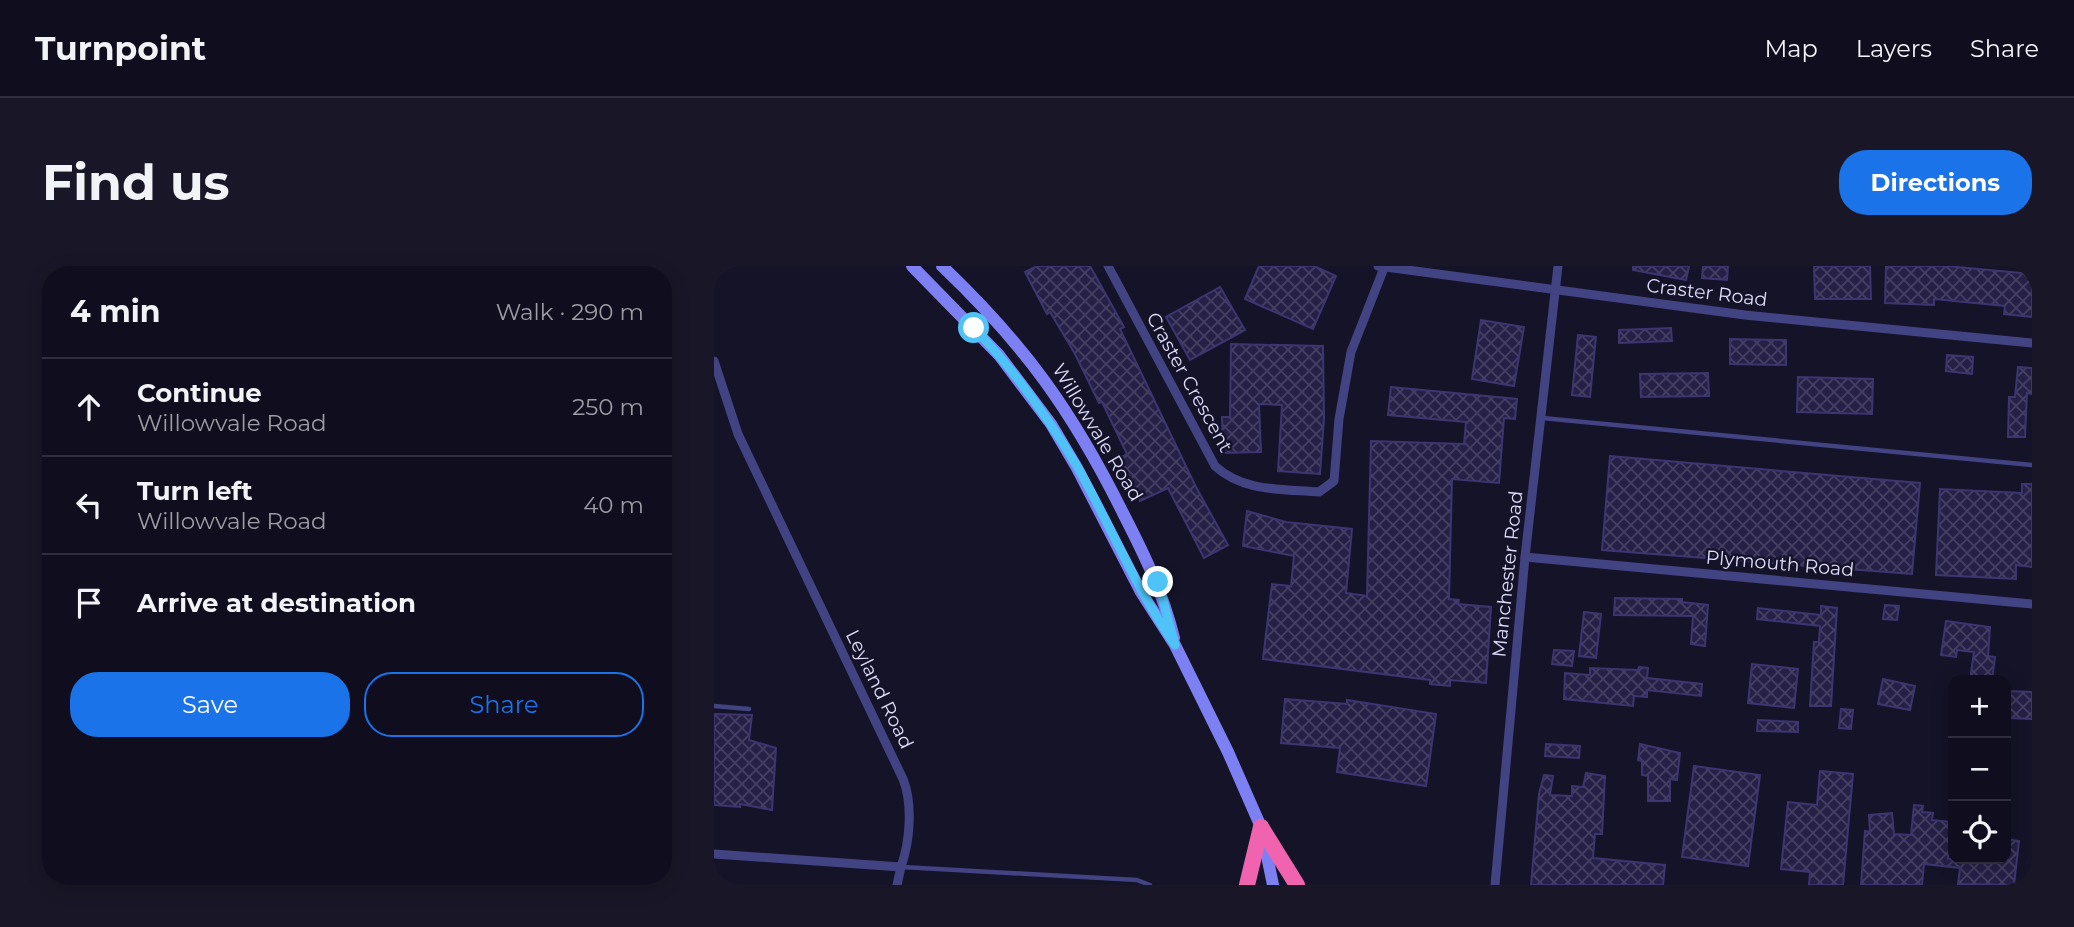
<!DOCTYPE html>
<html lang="en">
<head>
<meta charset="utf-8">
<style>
	body { margin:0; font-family:Montserrat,sans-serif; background:#191727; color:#f1f3f6 }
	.controls { position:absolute; right:21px; bottom:21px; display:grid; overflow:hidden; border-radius:14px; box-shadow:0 4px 18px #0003 }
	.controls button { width:63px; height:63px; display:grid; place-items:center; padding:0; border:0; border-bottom:2px solid #302e3c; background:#100e1e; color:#f1f3f6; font:35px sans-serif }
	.stop { position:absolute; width:21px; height:21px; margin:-16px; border:5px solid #4fc3f7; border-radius:50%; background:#fff }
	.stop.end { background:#4fc3f7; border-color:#fff; box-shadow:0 2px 7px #0008 }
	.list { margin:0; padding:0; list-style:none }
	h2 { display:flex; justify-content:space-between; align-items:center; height:91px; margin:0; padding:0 28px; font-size:30px }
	h2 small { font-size:23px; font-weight:400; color:#9c9ca4 }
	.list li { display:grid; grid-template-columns:46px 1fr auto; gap:21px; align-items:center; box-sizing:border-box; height:98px; padding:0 28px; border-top:2px solid #302e3c }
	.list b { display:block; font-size:26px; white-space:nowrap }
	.list p { margin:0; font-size:23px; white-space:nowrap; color:#9c9ca4 }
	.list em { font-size:23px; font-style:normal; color:#9c9ca4 }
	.actions { display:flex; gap:14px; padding:21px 28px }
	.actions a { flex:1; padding:16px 0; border:2px solid #1a73e8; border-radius:28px; text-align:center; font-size:24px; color:#1a73e8 }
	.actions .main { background:#1a73e8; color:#fff }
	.icon { flex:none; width:38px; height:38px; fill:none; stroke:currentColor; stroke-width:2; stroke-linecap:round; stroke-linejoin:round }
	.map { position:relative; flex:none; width:1318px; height:619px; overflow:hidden; border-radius:28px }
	header { display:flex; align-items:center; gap:42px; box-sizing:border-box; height:98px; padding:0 35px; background:#100e1e; border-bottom:2px solid #302e3c }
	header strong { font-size:33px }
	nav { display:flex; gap:38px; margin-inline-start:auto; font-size:24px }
	.intro { display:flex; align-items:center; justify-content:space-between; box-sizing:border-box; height:168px; padding:0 42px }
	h1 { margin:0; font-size:49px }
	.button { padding:18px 32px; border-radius:28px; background:#1a73e8; color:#fff; font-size:24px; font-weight:700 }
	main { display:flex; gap:42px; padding:0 42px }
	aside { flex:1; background:#100e1e; border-radius:28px; box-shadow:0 4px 18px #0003 }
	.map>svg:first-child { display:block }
	.building { fill:url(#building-cross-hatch); stroke:#3d3571; stroke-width:2 }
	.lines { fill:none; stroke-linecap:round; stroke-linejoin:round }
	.lane { stroke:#424382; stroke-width:4.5 }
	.street { stroke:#424382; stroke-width:9 }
	.secondary { stroke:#7d80f3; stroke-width:12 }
	.highway { stroke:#f063ae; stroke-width:16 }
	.route { stroke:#4fc3f7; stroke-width:9 }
	.labels { text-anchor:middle; stroke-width:5; stroke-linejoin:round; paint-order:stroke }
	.street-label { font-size:19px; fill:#dedcfc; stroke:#151328 }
</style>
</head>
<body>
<header>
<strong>Turnpoint</strong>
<nav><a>Map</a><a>Layers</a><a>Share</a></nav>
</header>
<div class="intro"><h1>Find us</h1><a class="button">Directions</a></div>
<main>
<aside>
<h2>4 min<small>Walk · 290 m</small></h2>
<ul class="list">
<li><svg class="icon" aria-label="ahead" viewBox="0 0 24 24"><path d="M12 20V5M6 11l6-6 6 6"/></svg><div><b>Continue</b><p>Willowvale Road</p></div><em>250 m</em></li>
<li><svg class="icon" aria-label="left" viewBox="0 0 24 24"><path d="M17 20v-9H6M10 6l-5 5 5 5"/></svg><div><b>Turn left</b><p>Willowvale Road</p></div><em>40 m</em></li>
<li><svg class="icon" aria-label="arrive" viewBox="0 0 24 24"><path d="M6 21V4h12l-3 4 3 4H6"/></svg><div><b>Arrive at destination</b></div></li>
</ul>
<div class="actions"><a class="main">Save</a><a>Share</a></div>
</aside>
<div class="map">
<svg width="1318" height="619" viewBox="0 0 1318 619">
	<defs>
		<pattern id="building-cross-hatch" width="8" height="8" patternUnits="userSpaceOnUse" patternTransform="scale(1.75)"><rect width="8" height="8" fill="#262047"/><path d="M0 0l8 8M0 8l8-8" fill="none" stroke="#454062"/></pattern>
	</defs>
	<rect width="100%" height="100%" fill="#151328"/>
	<g class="building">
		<polygon points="323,0 376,0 410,61 406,63 482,221 514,279 490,292 454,222 426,235 406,192 413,188 388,136 385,137 361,88 336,46 333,48 311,6"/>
		<polygon points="545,0 600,0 622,10 599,63 531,33"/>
		<polygon points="919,0 975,0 972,14 919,4"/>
		<polygon points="989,0 1014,0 1013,14 988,12"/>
		<polygon points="1100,0 1156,0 1157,33 1101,33"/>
		<polygon points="1172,0 1233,0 1318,8 1318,51 1290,48 1291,40 1220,33 1220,39 1171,37"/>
		<polygon points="506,21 531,64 476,94 452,51"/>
		<polygon points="767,54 810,61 800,120 758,113"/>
		<polygon points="957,62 958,75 905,77 905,64"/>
		<polygon points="864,69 882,71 876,131 858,129"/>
		<polygon points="1016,73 1072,74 1072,99 1016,98"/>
		<polygon points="517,78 609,80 610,152 606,208 564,205 568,139 545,138 547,186 509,187 508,151 516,151"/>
		<polygon points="1233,89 1259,91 1258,108 1232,105"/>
		<polygon points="1304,101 1318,102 1318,128 1313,127 1311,171 1294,171 1295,131 1301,131"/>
		<polygon points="994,107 995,130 927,131 926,108"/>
		<polygon points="1084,111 1159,113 1158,148 1083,146"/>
		<polygon points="677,121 803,133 801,153 790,152 785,217 738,213 735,333 745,334 744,338 777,341 772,417 736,414 736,420 716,418 716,414 549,393 558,318 577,320 580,290 529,280 533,245 572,256 638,263 632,327 653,330 657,175 750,178 752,156 674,149"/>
		<polygon points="896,190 1206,217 1198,308 888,284"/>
		<polygon points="1308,218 1318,218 1318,301 1302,299 1302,313 1222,309 1226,223 1308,227"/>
		<polygon points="901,332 968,333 968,336 994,339 991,380 977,378 979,350 900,349"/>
		<polygon points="1171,339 1185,340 1183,354 1169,353"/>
		<polygon points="1107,340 1123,342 1117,440 1096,440 1100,376 1105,376 1106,360 1043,353 1044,342 1107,349"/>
		<polygon points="870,346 887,348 882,392 865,390"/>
		<polygon points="1232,355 1276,361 1274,390 1281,391 1278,414 1256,414 1260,386 1243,384 1242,391 1227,389"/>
		<polygon points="840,384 860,385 858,400 838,398"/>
		<polygon points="1038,398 1084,403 1080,442 1034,437"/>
		<polygon points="925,401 934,402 933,412 988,418 987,430 933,424 933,431 920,430 919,440 850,433 851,407 876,409 876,402 924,404"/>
		<polygon points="1169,413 1201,420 1196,444 1164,438"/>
		<polygon points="1293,425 1318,426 1318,453 1293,452"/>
		<polygon points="571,433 633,438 633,434 722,448 712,520 623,506 626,482 567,477"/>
		<polygon points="1127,443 1139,444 1137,463 1125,462"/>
		<polygon points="0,448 38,449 35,474 62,482 58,544 26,538 26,541 0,539"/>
		<polygon points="1044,454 1084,456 1084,466 1043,465"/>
		<polygon points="832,478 866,480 865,492 831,490"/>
		<polygon points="926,478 966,487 963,514 956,513 956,535 934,535 934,510 928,509 928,495 924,494"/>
		<polygon points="980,500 1046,509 1034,600 968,591"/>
		<polygon points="1106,505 1139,508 1129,619 1095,619 1096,606 1067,603 1074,536 1103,539"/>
		<polygon points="872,507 891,510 888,568 881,568 879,592 951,599 949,619 817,619 825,528 830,509 839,510 836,529 858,530 858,520 869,521"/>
		<polygon points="1200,539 1209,540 1208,546 1219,547 1218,554 1237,556 1234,593 1292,593 1292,573 1305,575 1300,619 1244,618 1246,602 1210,598 1208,619 1147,619 1151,565 1156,566 1155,549 1178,547 1180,568 1197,569"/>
	</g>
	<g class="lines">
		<g class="lane">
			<polyline points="828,152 1318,199"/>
			<polyline points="0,440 35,443"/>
			<polyline points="188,601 423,614 436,619"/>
		</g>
		<g class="street">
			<path d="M394,0L501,200C529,226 568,223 605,226L620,215L625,153L637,86L670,2"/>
			<polyline points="664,0 1031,49 1318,77"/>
			<path d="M0,95L24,168L189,513C199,538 196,575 187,601L0,588"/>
			<polyline points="811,291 1318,338"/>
			<polyline points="183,619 187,601"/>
			<polyline points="781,619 811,291 844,0"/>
		</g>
		<g class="secondary">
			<polyline points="198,0 285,89 337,158 363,202 427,326 461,379 514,486 547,561 559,619"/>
			<path d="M228,0C311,79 359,146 410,249C431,290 449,327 460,372"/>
		</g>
		<g class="highway">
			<polyline points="547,561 583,619"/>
			<polyline points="533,619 547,561"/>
		</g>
	</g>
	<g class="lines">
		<path class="route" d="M260,62C300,104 333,150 363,200C397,260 422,323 461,379L444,316"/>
	</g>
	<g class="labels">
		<g class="street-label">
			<text transform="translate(993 26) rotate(7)" y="7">Craster Road</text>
			<text transform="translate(476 116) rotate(61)" y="7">Craster Crescent</text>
			<text transform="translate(384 166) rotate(59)" y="7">Willowvale Road</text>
			<text transform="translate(1066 297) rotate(5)" y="7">Plymouth Road</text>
			<text transform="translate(793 308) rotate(-84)" y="7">Manchester Road</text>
			<text transform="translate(166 423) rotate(64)" y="7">Leyland Road</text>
		</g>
	</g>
</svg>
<div class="controls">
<button>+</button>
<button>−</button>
<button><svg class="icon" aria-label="locate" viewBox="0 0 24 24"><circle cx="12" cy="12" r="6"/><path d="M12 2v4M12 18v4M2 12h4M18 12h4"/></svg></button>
</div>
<div class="stop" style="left:260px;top:62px"></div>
<div class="stop end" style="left:444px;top:316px"></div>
</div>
</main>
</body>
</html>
